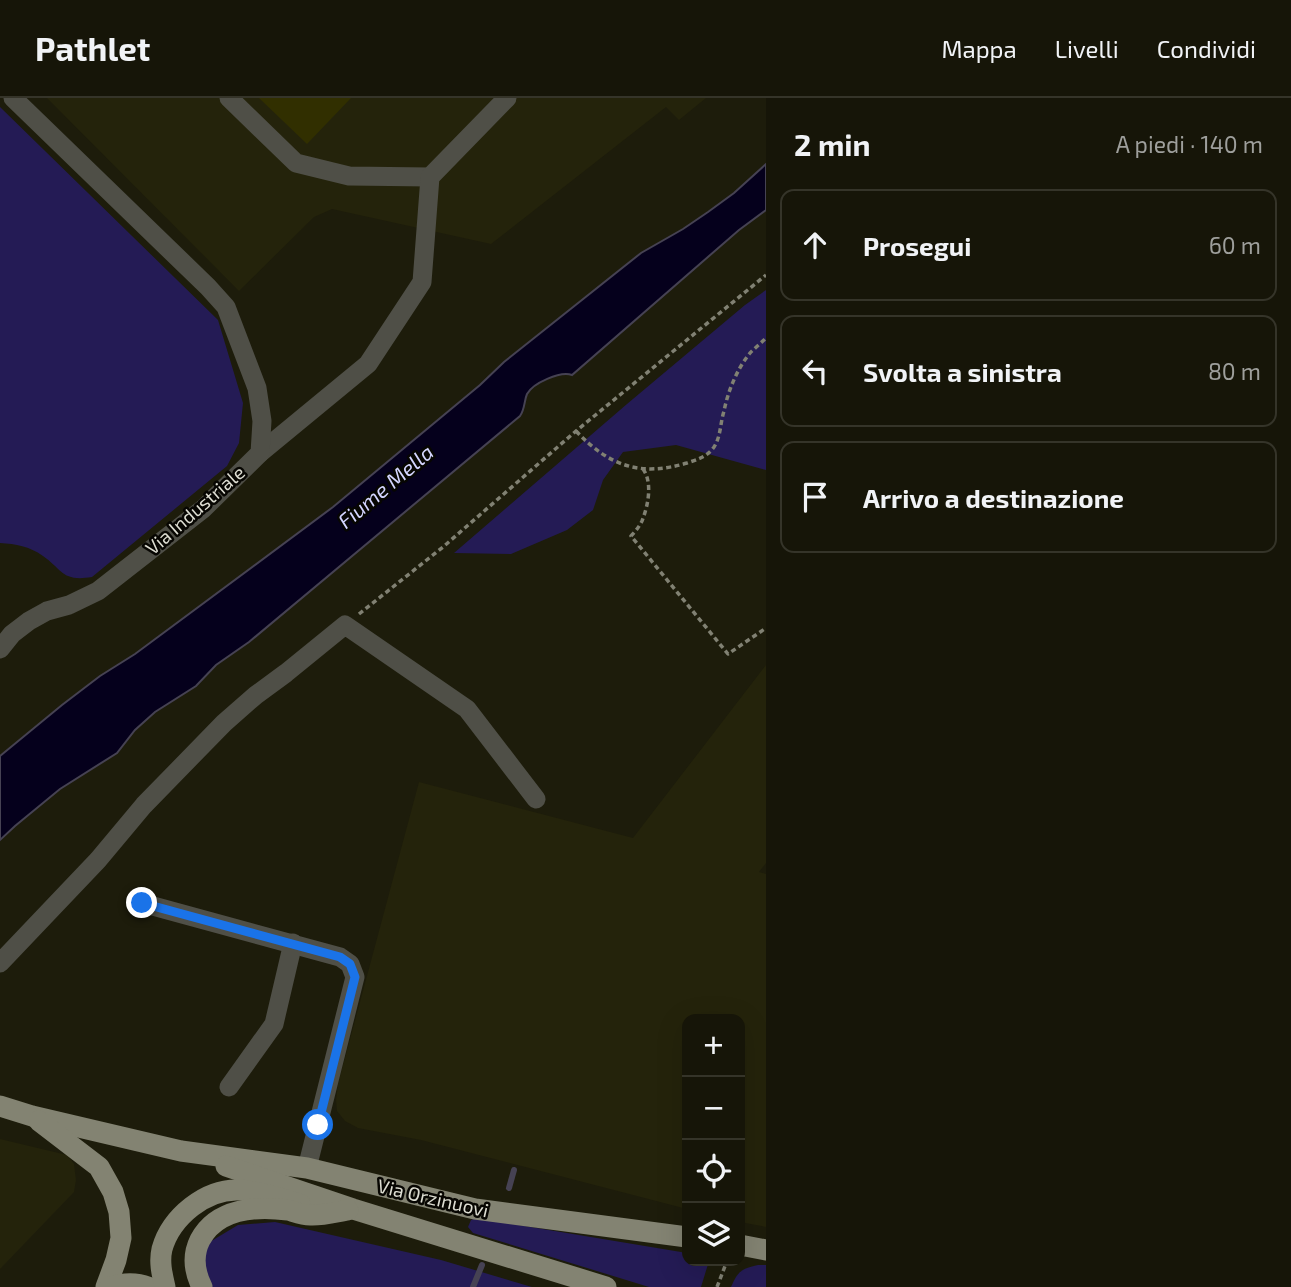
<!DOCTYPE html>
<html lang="it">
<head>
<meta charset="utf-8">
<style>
	body { margin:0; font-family:"Exo 2",sans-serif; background:#1f1e12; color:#f1f3f6 }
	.controls { position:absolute; right:21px; bottom:21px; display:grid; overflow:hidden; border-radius:14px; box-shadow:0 7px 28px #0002 }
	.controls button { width:63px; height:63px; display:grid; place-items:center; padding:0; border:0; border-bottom:2px solid #353429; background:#161508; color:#f1f3f6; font:35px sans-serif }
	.stop { position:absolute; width:21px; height:21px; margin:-16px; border:5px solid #1a73e8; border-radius:50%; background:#fff }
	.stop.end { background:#1a73e8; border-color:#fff; box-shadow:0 2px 7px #0008 }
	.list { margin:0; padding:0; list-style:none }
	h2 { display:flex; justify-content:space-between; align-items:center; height:91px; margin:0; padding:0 28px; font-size:30px }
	h2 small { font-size:23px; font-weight:400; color:#9e9f9c }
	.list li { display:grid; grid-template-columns:46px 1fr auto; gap:21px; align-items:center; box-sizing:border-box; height:112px; margin:0 14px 14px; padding:0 14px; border:2px solid #353429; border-radius:14px }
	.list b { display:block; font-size:26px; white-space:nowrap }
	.list em { font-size:23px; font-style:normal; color:#9e9f9c }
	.icon { flex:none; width:38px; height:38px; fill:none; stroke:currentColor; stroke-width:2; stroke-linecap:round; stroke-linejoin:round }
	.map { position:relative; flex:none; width:766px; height:1189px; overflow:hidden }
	header { display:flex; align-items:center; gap:42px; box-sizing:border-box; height:98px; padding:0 35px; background:#161508; border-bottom:2px solid #353429 }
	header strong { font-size:33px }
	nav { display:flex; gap:38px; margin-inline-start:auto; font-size:24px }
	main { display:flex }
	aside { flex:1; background:#161508 }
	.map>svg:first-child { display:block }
	.built { fill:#24230b }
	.green { fill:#241b55 }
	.water { fill:#05001c; stroke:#464253; stroke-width:2 }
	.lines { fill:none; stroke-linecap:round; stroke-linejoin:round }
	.stream { stroke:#464253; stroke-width:6 }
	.building { fill:#312f00 }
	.path { stroke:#818173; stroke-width:3.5; stroke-dasharray:5 3.5; stroke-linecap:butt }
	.minor { stroke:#4f4f47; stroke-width:19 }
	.major { stroke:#838372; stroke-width:21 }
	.route { stroke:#1a73e8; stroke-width:9 }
	.labels { text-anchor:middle; stroke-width:5; stroke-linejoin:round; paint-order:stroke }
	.street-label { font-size:19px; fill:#ddddd2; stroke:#070602 }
	.water-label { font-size:21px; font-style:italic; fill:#d4d5fe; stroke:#070602 }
</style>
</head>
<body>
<header>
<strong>Pathlet</strong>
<nav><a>Mappa</a><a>Livelli</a><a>Condividi</a></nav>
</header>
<main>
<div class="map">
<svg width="766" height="1189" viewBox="0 0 766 1189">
	<rect width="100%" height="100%" fill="#1d1c0b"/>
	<g class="built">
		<polygon points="47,0 706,0 679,22 666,9 491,146 332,111 314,119 239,193"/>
		<polygon points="766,567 766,765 759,774 766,776 766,1129 740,1124 740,921 687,921 687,1111 421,1042 358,1030 345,1023 337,1013 336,1002 338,986 419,684 633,740"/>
		<polygon points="0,1041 67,1057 74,1066 76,1082 74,1094 0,1171"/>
	</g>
	<g class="green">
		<path d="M0,9L218,222L243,305L239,345L227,368L92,479C62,484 63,472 43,458C29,448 16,446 0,445Z"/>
		<polygon points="766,192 766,372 676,347 623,354 603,382 593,412 567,432 511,456 454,455 627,306 745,207"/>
		<polygon points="477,1120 687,1155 687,1163 709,1163 701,1189 649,1189 473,1135 468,1129 471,1122"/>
		<polygon points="275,1124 441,1162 532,1189 207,1189 201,1168 208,1145 238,1127"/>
		<path d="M758,1167H766V1189H731C738,1173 741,1171 758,1167Z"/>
	</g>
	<path class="water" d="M766,66V112L739,132L572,277C560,273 533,285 527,296C524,303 525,311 520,318L249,544L216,567L196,588L155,614L135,632L117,655L60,691L15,728L0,742V658L62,607L100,578L135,556L333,409L480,287L504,264L641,155L683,131L708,114L734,95Z"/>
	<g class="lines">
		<g class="stream">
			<polyline points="509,1090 514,1072"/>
			<polyline points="473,1189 482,1167"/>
		</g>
	</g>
	<polygon class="building" points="259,0 351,0 307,46"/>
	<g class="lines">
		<g class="path">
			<path d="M576,333C609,368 640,379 687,365C698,361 707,359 714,349C721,338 720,326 724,313C728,293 737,271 750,255C755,250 761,245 766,240"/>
			<path d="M643,371C653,385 648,408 642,423C639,429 635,434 631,438L728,556L766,530"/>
			<polyline points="359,516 443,449 576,333 766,177"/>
			<polyline points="717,1189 727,1163"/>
		</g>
		<g class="minor">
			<polyline points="229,0 296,65 349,78 430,79"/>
			<polyline points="260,355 368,266 422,184 430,79 507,0"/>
			<polyline points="0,551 12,536 29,523 47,513 69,507 98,493 203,411 260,355 262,323 257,290 226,209 208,189 13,0"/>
			<polyline points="142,805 340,859 350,866 355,879 307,1070"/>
			<polyline points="0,865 98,762 144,707 224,625 256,597 286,575 345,527 467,611 536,701"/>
			<polyline points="229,989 274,926 293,845"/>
		</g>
		<g class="major">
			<polyline points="0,1008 32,1018 181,1053 307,1070 475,1111 687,1139"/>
			<polyline points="39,1023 99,1069 113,1094 119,1114 121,1140 116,1162 106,1189"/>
			<polyline points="226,1068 353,1111 606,1189"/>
			<polyline points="740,1147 766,1152"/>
			<path d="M110,1189C123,1185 135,1184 148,1189"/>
			<path d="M165,1189C162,1176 159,1164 162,1151C171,1119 206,1090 240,1092C257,1093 282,1101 300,1106"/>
			<path d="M202,1189C194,1173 192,1158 200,1142C217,1110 257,1108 288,1112C295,1114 302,1117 310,1117C321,1118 336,1114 348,1112"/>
		</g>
	</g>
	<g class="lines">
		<polyline class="route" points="142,805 340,859 350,866 355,879 318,1027"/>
	</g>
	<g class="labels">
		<g class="street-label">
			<text transform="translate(195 412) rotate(-41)" y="7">Via Industriale</text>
			<text transform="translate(433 1100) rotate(13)" y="7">Via Orzinuovi</text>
		</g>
		<g class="water-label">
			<text transform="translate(386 389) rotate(-40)" y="7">Fiume Mella</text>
		</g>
	</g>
</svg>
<div class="controls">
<button>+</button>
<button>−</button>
<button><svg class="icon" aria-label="locate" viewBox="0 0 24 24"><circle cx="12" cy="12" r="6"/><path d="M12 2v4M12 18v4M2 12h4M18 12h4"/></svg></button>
<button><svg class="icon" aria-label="layers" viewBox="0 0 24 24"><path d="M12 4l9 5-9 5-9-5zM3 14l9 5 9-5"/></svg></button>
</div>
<div class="stop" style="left:318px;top:1027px"></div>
<div class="stop end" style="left:142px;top:805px"></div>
</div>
<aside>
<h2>2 min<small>A piedi · 140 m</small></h2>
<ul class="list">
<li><svg class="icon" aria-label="ahead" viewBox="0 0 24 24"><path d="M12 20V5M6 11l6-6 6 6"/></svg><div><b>Prosegui</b></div><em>60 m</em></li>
<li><svg class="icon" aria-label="left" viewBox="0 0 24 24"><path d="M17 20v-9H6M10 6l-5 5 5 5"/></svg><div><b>Svolta a sinistra</b></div><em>80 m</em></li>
<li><svg class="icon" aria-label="arrive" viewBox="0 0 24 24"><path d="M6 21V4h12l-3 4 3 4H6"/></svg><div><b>Arrivo a destinazione</b></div></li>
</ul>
</aside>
</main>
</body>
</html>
